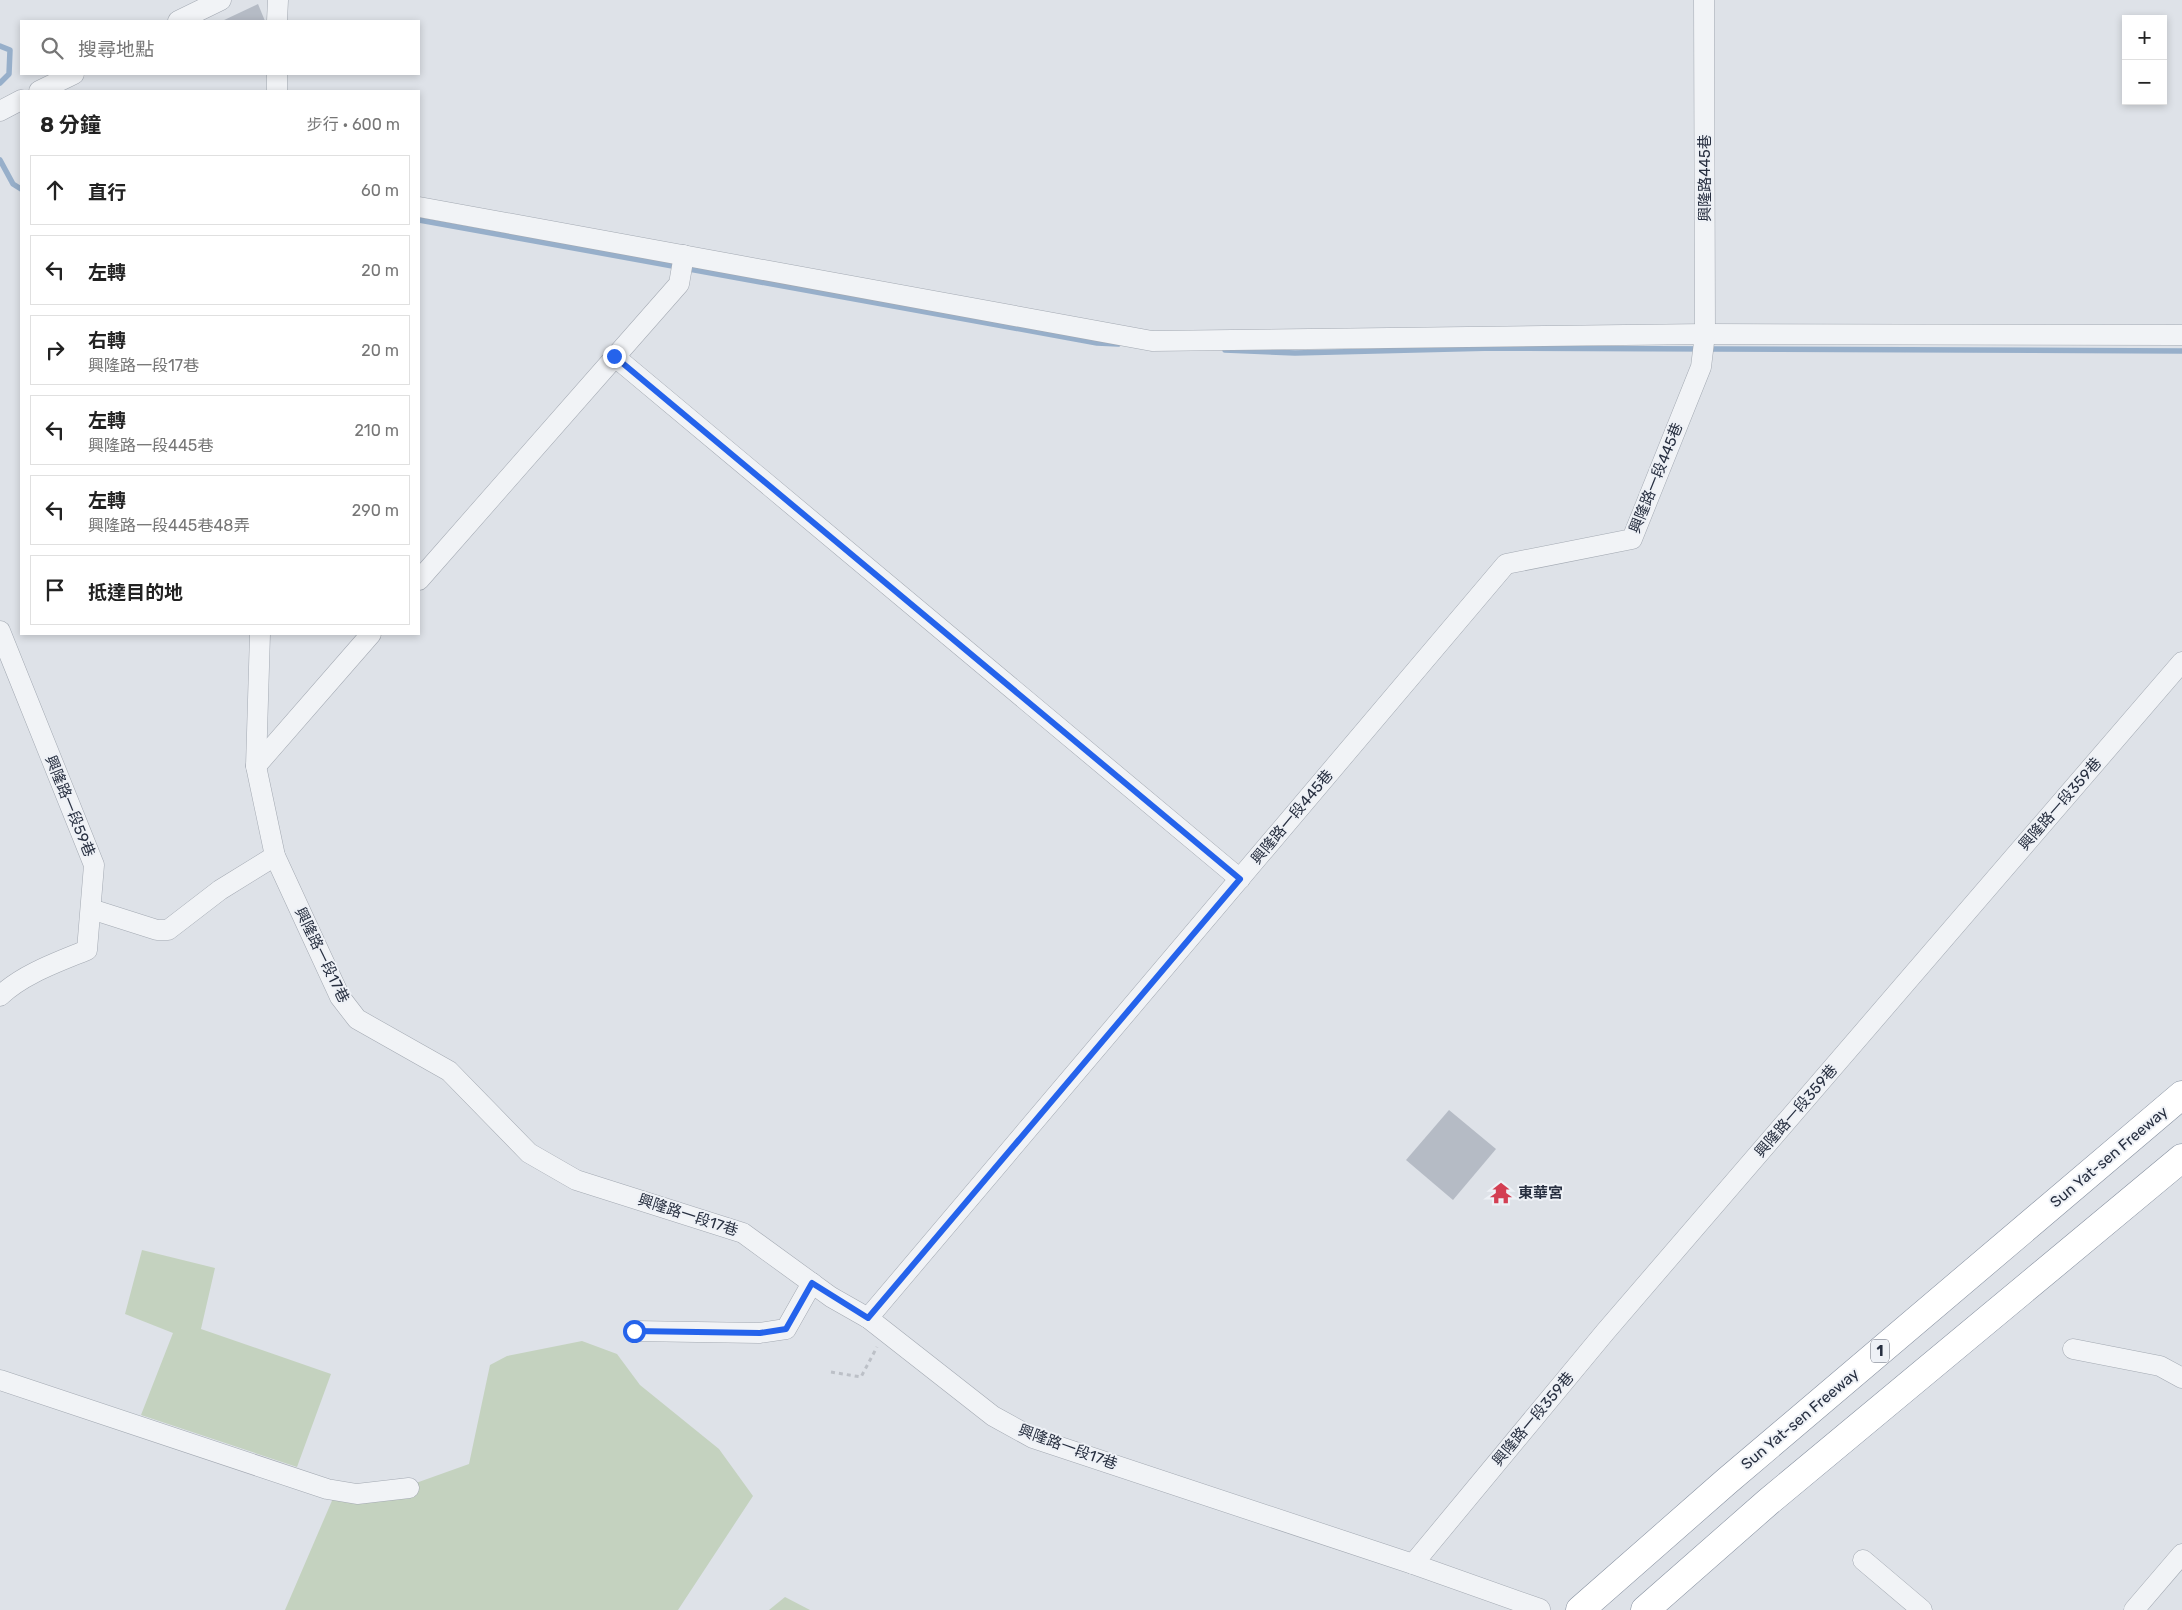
<!DOCTYPE html>
<html lang="zh-TW">
<head>
<meta charset="utf-8">
<style>
	body { margin:0; font-family:Rubik,"Noto Sans TC",sans-serif; background:#f2f2f2; color:#222 }
	.controls { position:absolute; right:15px; top:15px; display:grid; overflow:hidden; border-radius:0px; box-shadow:0 2px 8px #0003 }
	.controls button { width:45px; height:45px; display:grid; place-items:center; padding:0; border:0; border-bottom:1px solid #e0e0e0; background:#fff; color:#222; font:25px sans-serif }
	.stop { position:absolute; width:15px; height:15px; margin:-11px; border:4px solid #2563eb; border-radius:50%; background:#fff }
	.stop.end { background:#2563eb; border-color:#fff; box-shadow:0 1px 5px #0008 }
	.list { margin:0; padding:0; list-style:none }
	h2 { display:flex; justify-content:space-between; align-items:center; height:65px; margin:0; padding:0 20px; font-size:21px }
	h2 small { font-size:16px; font-weight:400; color:#767676 }
	.list li { display:grid; grid-template-columns:32px 1fr auto; gap:15px; align-items:center; box-sizing:border-box; height:70px; margin:0 10px 10px; padding:0 10px; border:1px solid #e0e0e0; border-radius:0px }
	.list b { display:block; font-size:19px; white-space:nowrap }
	.list p { margin:0; font-size:16px; white-space:nowrap; color:#767676 }
	.list em { font-size:16px; font-style:normal; color:#767676 }
	.icon { flex:none; width:28px; height:28px; fill:none; stroke:currentColor; stroke-width:2; stroke-linecap:round; stroke-linejoin:round }
	.map { position:relative; flex:none; width:2182px; height:1610px; overflow:hidden }
	.search { position:absolute; background:#fff; box-shadow:0 2px 8px #0003; left:20px; top:20px; width:400px; height:55px; display:flex; align-items:center; gap:12px; box-sizing:border-box; padding:0 18px; border-radius:0px; color:#767676; font-size:19px }
	.panel { position:absolute; background:#fff; box-shadow:0 2px 8px #0003; left:20px; top:90px; width:400px; height:545px; border-radius:0px }
	.map>svg:first-child { display:block }
	.green { fill:#c4d2bf }
	.lines { fill:none; stroke-linecap:round; stroke-linejoin:round }
	.stream { stroke:#97afca; stroke-width:5.5 }
	.building { fill:#b5bbc5 }
	.minor-casing { stroke:#a3a9b2; stroke-width:21 }
	.highway-casing { stroke:#858f9f; stroke-width:29 }
	.path { stroke:#bcc0c7; stroke-width:3; stroke-dasharray:4 4; stroke-linecap:butt }
	.minor { stroke:#f1f3f6; stroke-width:20 }
	.highway { stroke:#fff; stroke-width:28 }
	.route { stroke:#2563eb; stroke-width:6 }
	.labels { text-anchor:middle; stroke-width:4; stroke-linejoin:round; paint-order:stroke }
	.shield { fill:#eef1f6; stroke:#636977; stroke-width:1 }
	.shield-label { font-size:14px; font-weight:bold; fill:#272f40 }
	.street-label { font-size:15px; fill:#272f40; stroke:#eef1f6 }
	.poi-label { font-size:15px; font-weight:bold; fill:#272f40; stroke:#eef1f6; text-anchor:start }
</style>
</head>
<body>
<div class="map">
<svg width="2182" height="1610" viewBox="0 0 2182 1610">
	<rect width="100%" height="100%" fill="#dee2e8"/>
	<g class="green">
		<polygon points="142,1250 215,1268 201,1329 331,1374 297,1467 141,1415 173,1333 125,1314"/>
		<polygon points="582,1341 617,1354 640,1385 719,1449 753,1496 678,1610 285,1610 337,1489 374,1498 469,1464 490,1365 507,1356"/>
		<polygon points="785,1597 810,1610 769,1610"/>
	</g>
	<g class="lines">
		<g class="stream">
			<polyline points="0,46 10,50 9,74 0,83"/>
			<polyline points="0,160 13,184 21,189"/>
			<polyline points="419,220 1097,343 1118,344"/>
			<polyline points="1225,350 1295,353 1494,348 2182,351"/>
		</g>
	</g>
	<g class="building">
		<polygon points="258,4 265,21 222,21"/>
		<polygon points="1449,1110 1496,1149 1453,1200 1406,1160"/>
	</g>
	<g class="lines">
		<g class="minor-casing">
			<g id="minor">
				<polyline points="178,21 221,0"/>
				<polyline points="277,21 278,0"/>
				<polyline points="39,91 74,74"/>
				<polyline points="277,91 277,74"/>
				<polyline points="0,111 21,100"/>
				<polyline points="419,207 1152,341 1705,334 2182,335"/>
				<polyline points="614,356 1240,879"/>
				<polyline points="419,580 679,284 684,255"/>
				<path d="M0,631L94,865L87,950C58,962 23,974 0,996"/>
				<polyline points="260,634 256,766 275,856 340,997 357,1019 449,1071 529,1153 576,1180 743,1233 831,1297 868,1318 993,1416 1033,1438 1413,1564 1540,1609"/>
				<polyline points="256,766 371,634"/>
				<polyline points="91,909 157,930 168,930 220,890 275,856"/>
				<polyline points="868,1318 1506,564 1632,539 1701,367 1705,334 1704,0"/>
				<polyline points="634,1331 759,1333 786,1329 812,1283"/>
				<polyline points="2073,1349 2160,1366 2182,1378"/>
				<polyline points="0,1380 327,1489 357,1494 409,1488"/>
				<polyline points="1863,1560 1922,1610"/>
				<polyline points="1413,1564 1606,1331 2182,662"/>
				<polyline points="2134,1610 2182,1554"/>
			</g>
		</g>
		<g class="highway-casing">
			<g id="highway">
				<polyline points="1580,1610 1727,1481 2182,1095"/>
				<polyline points="1645,1610 1768,1502 2182,1158"/>
			</g>
		</g>
		<polyline class="path" points="831,1372 861,1377 877,1347"/>
		<use href="#minor" class="minor"/>
		<use href="#highway" class="highway"/>
	</g>
	<g class="lines">
		<polyline class="route" points="614,356 1240,879 868,1318 812,1283 786,1329 760,1333 634,1331"/>
	</g>
	<defs>
		<g id="temple-bare" transform="scale(1.725)"><path d="M0-6L5-2H3V0L6.5 2.5H4V6H1.5V3h-3V6H-4V2.5H-6.5L-3 0V-2H-5Z" fill="#d33e52" stroke="#eef1f6" stroke-width="2.5" paint-order="stroke"/></g>
	</defs>
	<g fill-rule="evenodd">
		<use href="#temple-bare" x="1501" y="1193"/>
	</g>
	<g class="labels">
		<rect class="shield" x="1871" y="1339.5" width="18" height="23" rx="4"/>
		<g class="shield-label">
			<text x="1880" y="1356">1</text>
		</g>
		<g class="street-label">
			<text transform="translate(1705 178) rotate(-90)" y="5">興隆路445巷</text>
			<text transform="translate(1656 478) rotate(-68)" y="5">興隆路一段445巷</text>
			<text transform="translate(2060 804) rotate(-49)" y="5">興隆路一段359巷</text>
			<text transform="translate(70 806) rotate(68)" y="5">興隆路一段59巷</text>
			<text transform="translate(1292 817) rotate(-50)" y="5">興隆路一段445巷</text>
			<text transform="translate(322 955) rotate(64)" y="5">興隆路一段17巷</text>
			<text transform="translate(1796 1111) rotate(-49)" y="5">興隆路一段359巷</text>
			<text transform="translate(2109 1157) rotate(-40)" y="5">Sun Yat-sen Freeway</text>
			<text transform="translate(688 1215) rotate(18)" y="5">興隆路一段17巷</text>
			<text transform="translate(1533 1419) rotate(-50)" y="5">興隆路一段359巷</text>
			<text transform="translate(1800 1419) rotate(-40)" y="5">Sun Yat-sen Freeway</text>
			<text transform="translate(1068 1447) rotate(20)" y="5">興隆路一段17巷</text>
		</g>
		<g class="poi-label">
			<text x="1518" y="1198">東華宮</text>
		</g>
	</g>
</svg>
<div class="controls">
<button>+</button>
<button>−</button>
</div>
<div class="stop" style="left:634px;top:1331px"></div>
<div class="stop end" style="left:614px;top:356px"></div>
<div class="search"><svg class="icon" aria-label="search" viewBox="0 0 24 24"><circle cx="10" cy="10" r="6"/><path d="M15 15l6 6"/></svg>搜尋地點</div>
<section class="panel">
<h2>8 分鐘<small>步行 · 600 m</small></h2>
<ul class="list">
<li><svg class="icon" aria-label="ahead" viewBox="0 0 24 24"><path d="M12 20V5M6 11l6-6 6 6"/></svg><div><b>直行</b></div><em>60 m</em></li>
<li><svg class="icon" aria-label="left" viewBox="0 0 24 24"><path d="M17 20v-9H6M10 6l-5 5 5 5"/></svg><div><b>左轉</b></div><em>20 m</em></li>
<li><svg class="icon" aria-label="right" viewBox="0 0 24 24"><path d="M7 20v-9h11M14 6l5 5-5 5"/></svg><div><b>右轉</b><p>興隆路一段17巷</p></div><em>20 m</em></li>
<li><svg class="icon" aria-label="left" viewBox="0 0 24 24"><path d="M17 20v-9H6M10 6l-5 5 5 5"/></svg><div><b>左轉</b><p>興隆路一段445巷</p></div><em>210 m</em></li>
<li><svg class="icon" aria-label="left" viewBox="0 0 24 24"><path d="M17 20v-9H6M10 6l-5 5 5 5"/></svg><div><b>左轉</b><p>興隆路一段445巷48弄</p></div><em>290 m</em></li>
<li><svg class="icon" aria-label="arrive" viewBox="0 0 24 24"><path d="M6 21V4h12l-3 4 3 4H6"/></svg><div><b>抵達目的地</b></div></li>
</ul>
</section>
</div>
</body>
</html>
